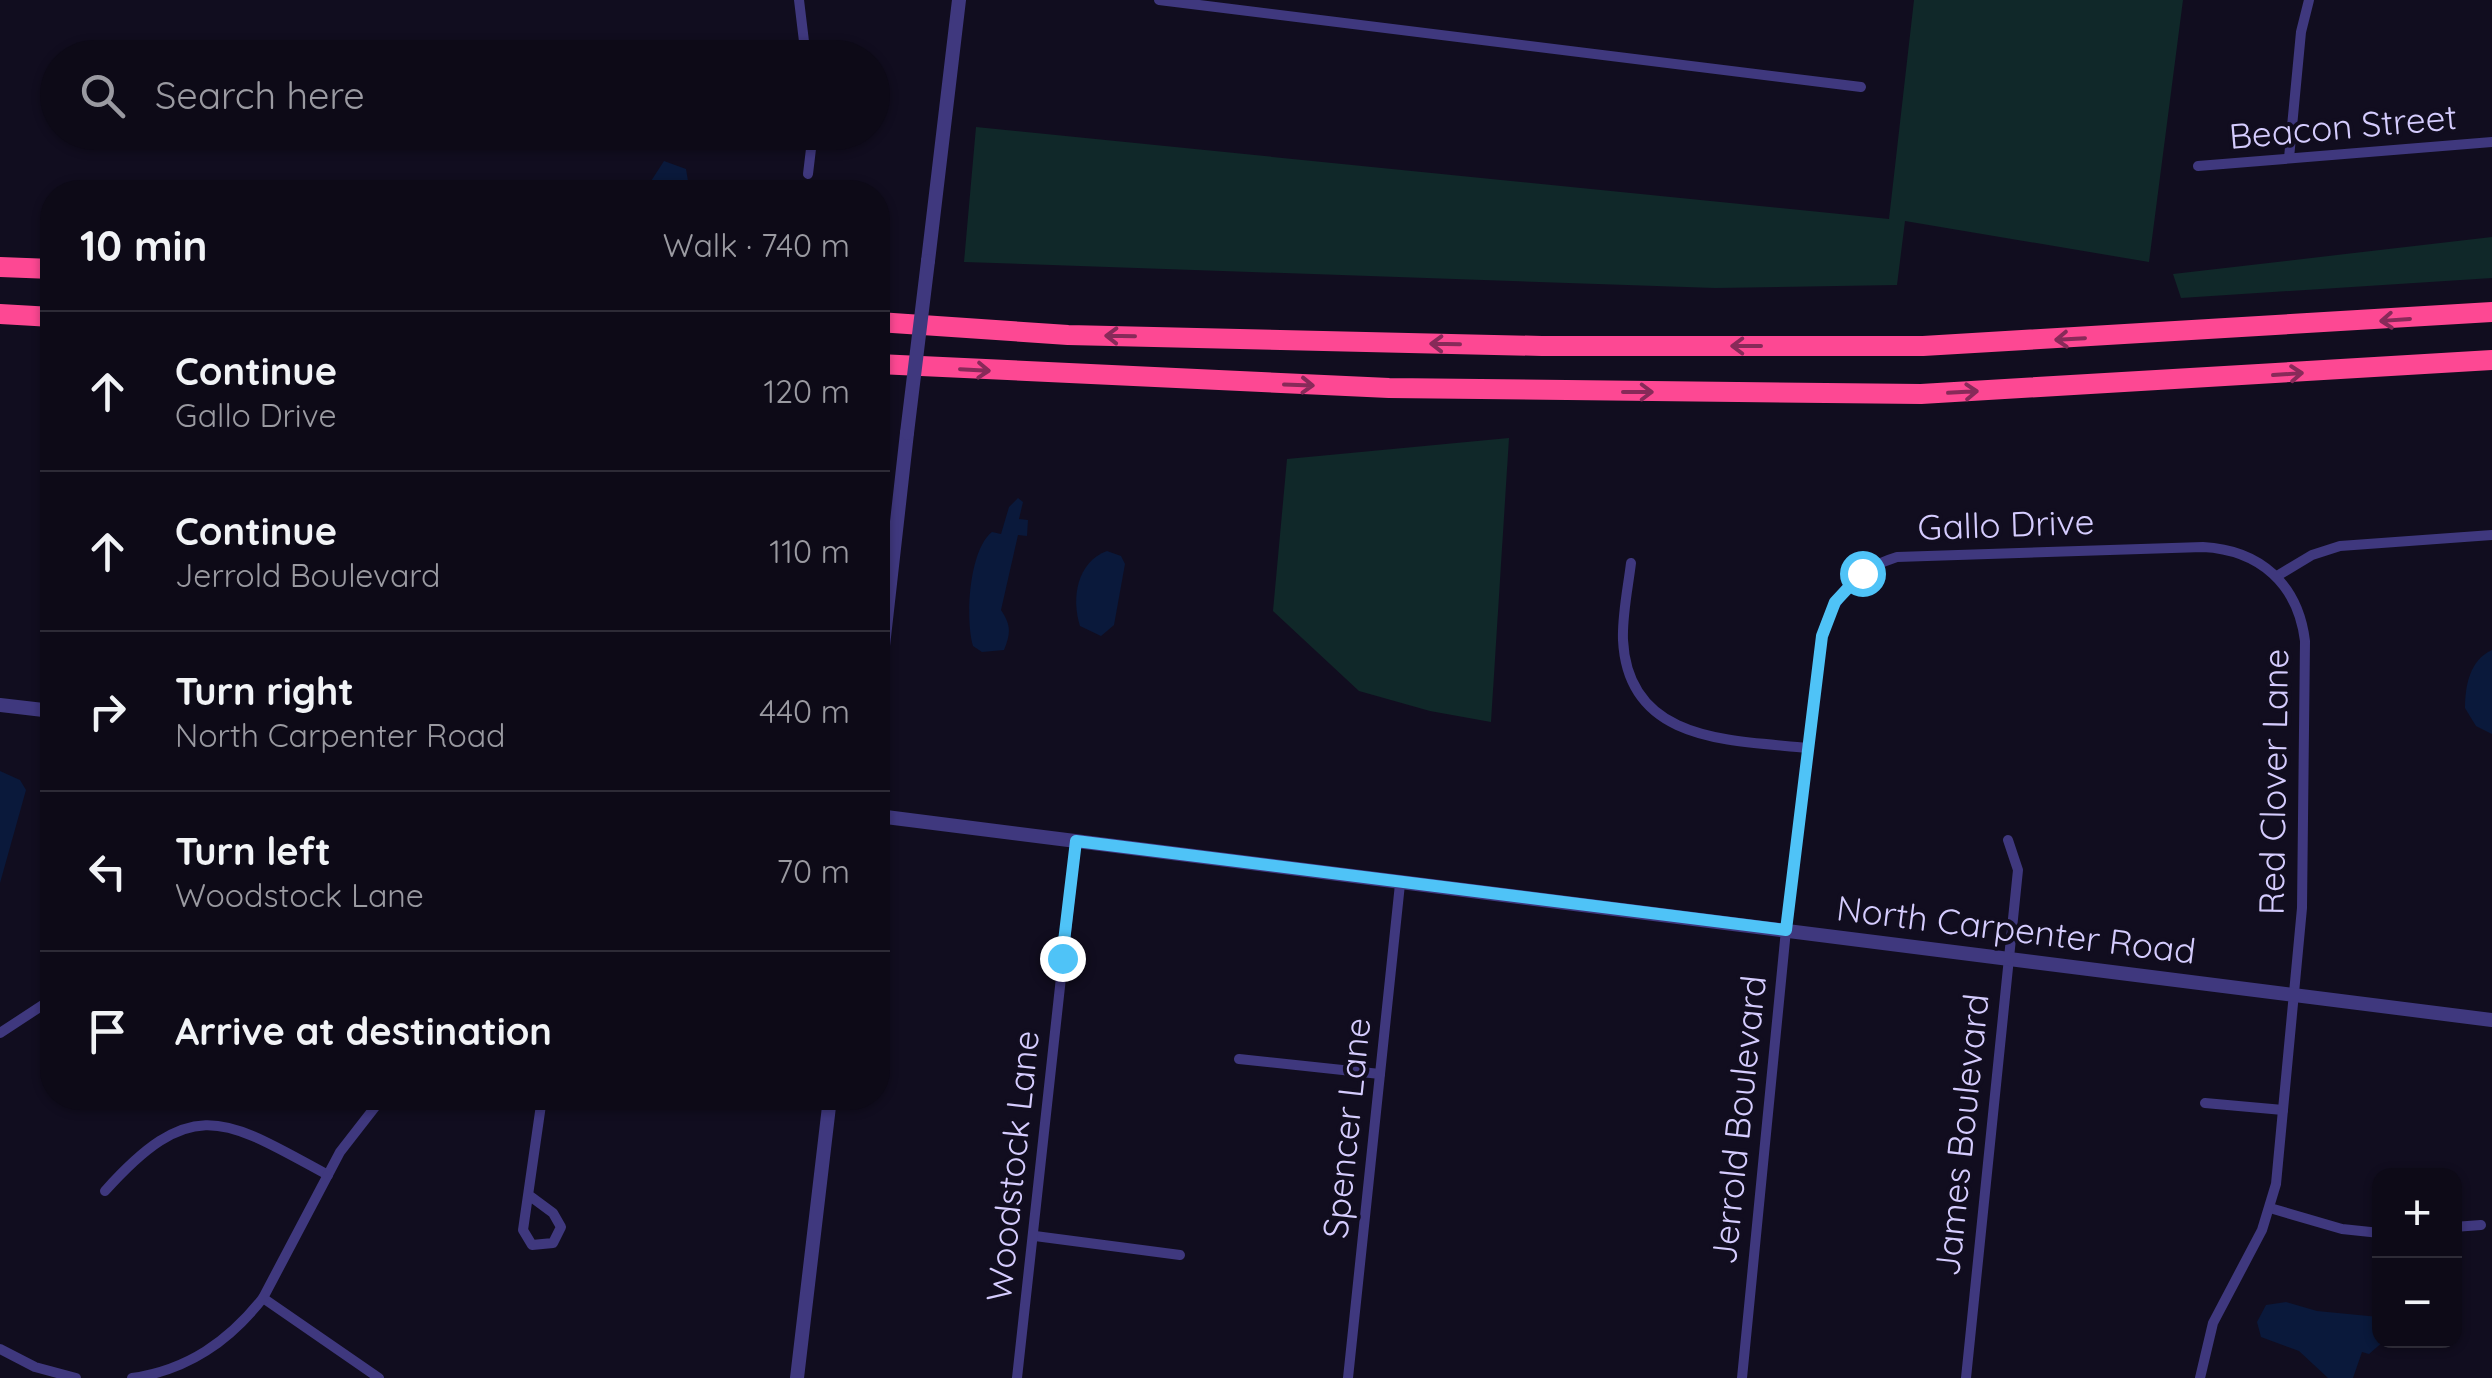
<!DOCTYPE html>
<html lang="en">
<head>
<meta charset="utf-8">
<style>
	body { margin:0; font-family:Quicksand,sans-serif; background:#161320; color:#f1f3f6 }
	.controls { position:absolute; right:30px; bottom:30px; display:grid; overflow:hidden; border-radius:20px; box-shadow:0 2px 8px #0004 }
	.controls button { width:90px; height:90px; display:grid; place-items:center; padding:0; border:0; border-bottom:2px solid #2d2b36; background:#0d0a17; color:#f1f3f6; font:50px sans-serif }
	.stop { position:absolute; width:30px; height:30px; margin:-22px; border:8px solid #4fc3f7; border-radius:50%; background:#fff }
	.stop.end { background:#4fc3f7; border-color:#fff; box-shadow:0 2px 10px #0008 }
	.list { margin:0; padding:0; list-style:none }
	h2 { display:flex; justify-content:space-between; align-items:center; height:130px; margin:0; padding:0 40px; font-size:42px }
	h2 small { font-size:32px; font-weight:400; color:#9a9aa1 }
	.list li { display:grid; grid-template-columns:65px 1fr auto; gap:30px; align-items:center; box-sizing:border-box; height:160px; padding:0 40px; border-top:2px solid #2d2b36 }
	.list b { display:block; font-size:38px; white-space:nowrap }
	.list p { margin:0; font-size:32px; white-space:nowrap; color:#9a9aa1 }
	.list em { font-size:32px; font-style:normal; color:#9a9aa1 }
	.icon { flex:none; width:55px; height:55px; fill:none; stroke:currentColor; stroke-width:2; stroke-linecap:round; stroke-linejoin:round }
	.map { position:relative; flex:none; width:2492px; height:1378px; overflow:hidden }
	.search { position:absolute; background:#0d0a17; box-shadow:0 2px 8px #0004; left:40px; top:40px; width:850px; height:110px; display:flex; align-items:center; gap:25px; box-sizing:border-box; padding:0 35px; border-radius:55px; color:#9a9aa1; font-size:38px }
	.panel { position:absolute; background:#0d0a17; box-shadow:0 2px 8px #0004; left:40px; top:180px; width:850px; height:930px; border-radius:40px }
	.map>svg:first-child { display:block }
	.green { fill:#102829 }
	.water { fill:#0a193b }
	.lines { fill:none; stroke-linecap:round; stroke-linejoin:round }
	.minor { stroke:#3f387e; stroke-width:10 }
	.tertiary { stroke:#3f387e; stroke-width:14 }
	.motorway { stroke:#fd4893; stroke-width:20 }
	.tertiary-bridge { stroke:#3f387e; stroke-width:14 }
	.oneway { stroke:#872a59 }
	.route { stroke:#4fc3f7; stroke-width:12 }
	.labels { text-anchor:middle; stroke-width:8; stroke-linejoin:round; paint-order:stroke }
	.street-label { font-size:35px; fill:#d5ccfe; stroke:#110d1f }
</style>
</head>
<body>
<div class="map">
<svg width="2492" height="1378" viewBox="0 0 2492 1378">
	<rect width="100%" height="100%" fill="#110d1f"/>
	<g class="green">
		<polygon points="1914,0 2183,0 2149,262 1905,221 1897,285 1715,288 964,262 976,127 1889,219"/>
		<polygon points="2492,237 2492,278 2181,298 2173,274"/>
		<polygon points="1509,438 1491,722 1430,711 1359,691 1273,611 1287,459"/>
	</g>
	<g class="water">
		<polygon points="664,161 686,169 688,181 682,192 644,192"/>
		<path d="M1018,498L1023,502L1019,519L1028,520L1027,536L1018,535L1001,610C1011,625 1011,633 1004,650L982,652L973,646C965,618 969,550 992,532L1001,534L1009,507Z"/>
		<path d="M1107,551L1121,556L1125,564L1114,625L1101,636L1080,626C1071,598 1077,562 1107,551Z"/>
		<path d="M2492,650V734L2476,726L2465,708C2465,685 2470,660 2492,650Z"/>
		<polygon points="0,771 20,780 26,790 0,883"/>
		<polygon points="2286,1302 2317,1311 2379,1317 2380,1340 2384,1341 2369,1354 2362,1352 2353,1378 2328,1378 2299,1351 2261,1337 2257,1322 2266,1305"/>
	</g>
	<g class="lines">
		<g class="minor">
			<polyline points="799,0 806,58"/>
			<polyline points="1159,0 1861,87"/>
			<polyline points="2289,158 2301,32 2309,0"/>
			<polyline points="2198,166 2492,142"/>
			<polyline points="808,174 813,132"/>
			<path d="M1631,563C1628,588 1622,615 1623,640C1628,743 1731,740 1807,748"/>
			<polyline points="2277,576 2312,555 2340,546 2492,535"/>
			<polyline points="0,1033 52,999"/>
			<polyline points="1239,1059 1380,1074"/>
			<polyline points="2205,1103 2283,1110"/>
			<path d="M105,1191C193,1093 225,1119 328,1175"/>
			<polyline points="530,1196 553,1213 561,1227 553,1243 532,1245 523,1230 542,1098"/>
			<polyline points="2270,1208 2342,1229 2380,1233"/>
			<polyline points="2454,1227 2481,1225"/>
			<polyline points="1035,1236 1180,1255"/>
			<polyline points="263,1298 379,1378"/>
			<polyline points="0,1349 35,1367 76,1378"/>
			<path d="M132,1378C188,1370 229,1341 263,1298L340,1152L382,1098"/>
			<polyline points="1017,1378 1076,841"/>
			<polyline points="1348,1378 1400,884"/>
			<path d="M1742,1378L1786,930L1822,636C1833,596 1857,569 1897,557L2203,547C2260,550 2298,584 2305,641L2302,908L2276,1184L2262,1230L2213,1323L2200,1378"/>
			<polyline points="1966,1378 2018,870 2008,840"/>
		</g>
		<g class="tertiary">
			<polyline points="928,261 959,0"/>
			<polyline points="878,690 907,433"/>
			<polyline points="0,705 52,711"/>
			<polyline points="878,816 2492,1020"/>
			<polyline points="797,1378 830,1098"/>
		</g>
		<g class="motorway">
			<polyline points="0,267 52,269"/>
			<polyline points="0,314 52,317"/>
			<polyline points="878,322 1068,335 1542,346 1923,346 2492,312"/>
			<polyline points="878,364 1389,388 1921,394 2492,360"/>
		</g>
		<polyline class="tertiary-bridge" points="907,433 928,261"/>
	</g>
	<defs><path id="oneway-shaft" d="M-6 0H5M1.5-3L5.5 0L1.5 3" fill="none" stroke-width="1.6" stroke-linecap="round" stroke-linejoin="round" transform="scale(2.5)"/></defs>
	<g class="oneway">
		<use href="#oneway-shaft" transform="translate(2395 320) rotate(176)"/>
		<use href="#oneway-shaft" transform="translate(1120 336) rotate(-179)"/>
		<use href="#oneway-shaft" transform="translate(2070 339) rotate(177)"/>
		<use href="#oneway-shaft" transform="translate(1445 344) rotate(-179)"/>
		<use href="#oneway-shaft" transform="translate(1746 346) rotate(180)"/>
		<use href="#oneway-shaft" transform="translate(975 370) rotate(3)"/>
		<use href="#oneway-shaft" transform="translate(2288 374) rotate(-4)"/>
		<use href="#oneway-shaft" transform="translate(1299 385) rotate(2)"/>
		<use href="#oneway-shaft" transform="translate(1638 392)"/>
		<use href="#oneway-shaft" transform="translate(1963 392) rotate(-3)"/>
	</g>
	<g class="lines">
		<polyline class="route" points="1062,958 1076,841 1786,930 1822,636 1835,602 1862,573"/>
	</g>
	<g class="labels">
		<g class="street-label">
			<text transform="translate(2343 127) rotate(-5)" y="12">Beacon Street</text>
			<text transform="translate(2006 525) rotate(-2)" y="12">Gallo Drive</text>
			<text transform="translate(2274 782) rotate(-89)" y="12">Red Clover Lane</text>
			<text transform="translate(2016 930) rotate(7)" y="12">North Carpenter Road</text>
			<text transform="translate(1739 1120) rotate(-84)" y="12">Jerrold Boulevard</text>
			<text transform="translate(1347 1128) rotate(-84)" y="12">Spencer Lane</text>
			<text transform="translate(1962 1135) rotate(-84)" y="12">James Boulevard</text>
			<text transform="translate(1013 1166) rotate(-84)" y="12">Woodstock Lane</text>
		</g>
	</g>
</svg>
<div class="controls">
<button>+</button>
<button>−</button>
</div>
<div class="stop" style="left:1862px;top:573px"></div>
<div class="stop end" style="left:1062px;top:958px"></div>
<div class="search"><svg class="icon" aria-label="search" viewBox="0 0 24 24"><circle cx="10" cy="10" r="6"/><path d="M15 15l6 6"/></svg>Search here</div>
<section class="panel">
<h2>10 min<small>Walk · 740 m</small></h2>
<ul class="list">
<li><svg class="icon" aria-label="ahead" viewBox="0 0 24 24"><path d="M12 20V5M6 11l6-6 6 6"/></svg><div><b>Continue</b><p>Gallo Drive</p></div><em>120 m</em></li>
<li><svg class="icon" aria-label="ahead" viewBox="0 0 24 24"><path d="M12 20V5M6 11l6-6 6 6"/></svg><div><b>Continue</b><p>Jerrold Boulevard</p></div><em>110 m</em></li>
<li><svg class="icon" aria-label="right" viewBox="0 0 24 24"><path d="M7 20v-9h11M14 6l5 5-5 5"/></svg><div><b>Turn right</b><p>North Carpenter Road</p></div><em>440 m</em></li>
<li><svg class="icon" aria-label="left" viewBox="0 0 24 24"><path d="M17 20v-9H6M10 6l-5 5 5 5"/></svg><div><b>Turn left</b><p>Woodstock Lane</p></div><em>70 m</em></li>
<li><svg class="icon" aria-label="arrive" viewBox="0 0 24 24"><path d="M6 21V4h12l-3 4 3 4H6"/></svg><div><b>Arrive at destination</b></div></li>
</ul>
</section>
</div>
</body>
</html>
